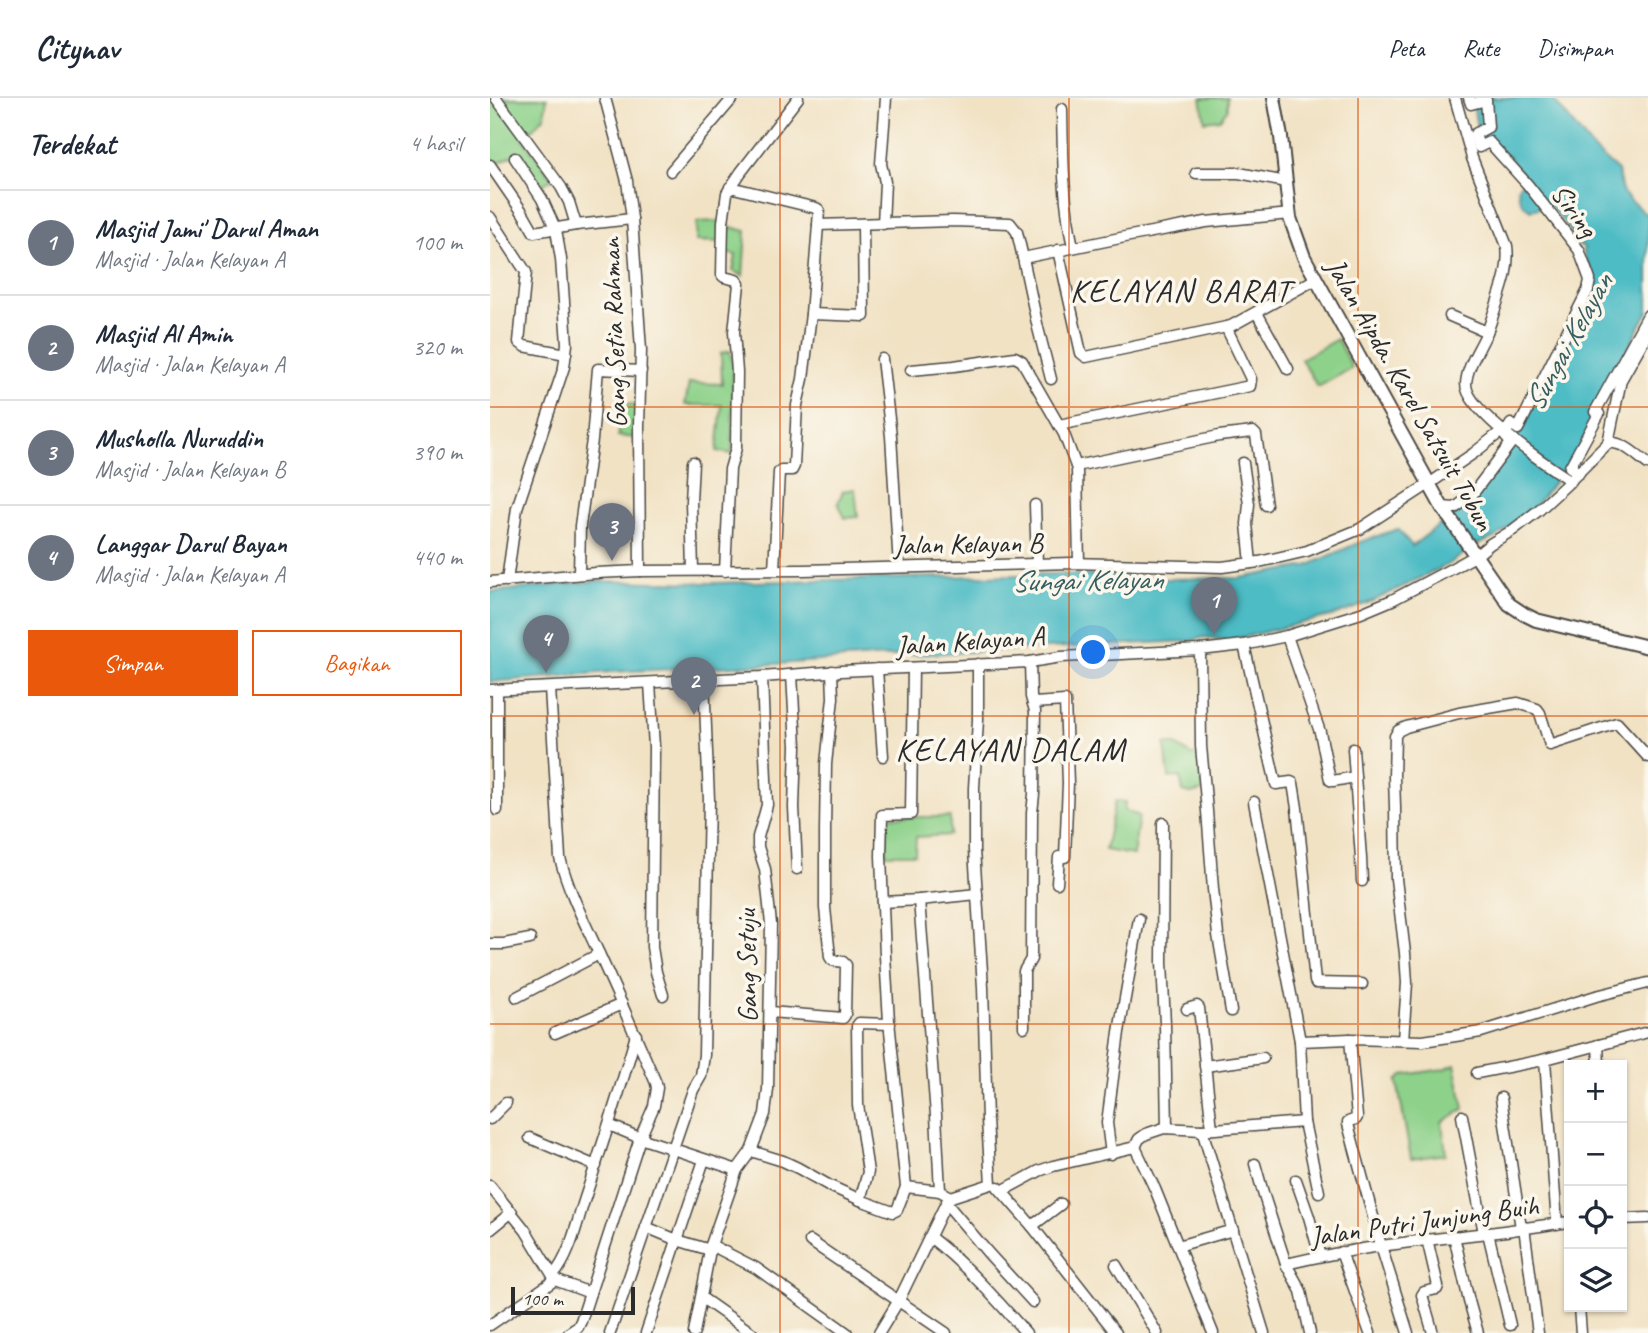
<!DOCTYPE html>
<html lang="id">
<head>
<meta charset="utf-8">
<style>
	body { margin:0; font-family:Caveat,sans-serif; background:#f6f6f7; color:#1f2937 }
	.controls { position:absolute; right:21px; bottom:21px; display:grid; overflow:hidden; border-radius:0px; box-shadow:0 2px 5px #0004 }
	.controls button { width:63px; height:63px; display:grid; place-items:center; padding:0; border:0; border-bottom:2px solid #e0e1e3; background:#fff; color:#1f2937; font:35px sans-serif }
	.scale { position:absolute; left:21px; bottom:18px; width:124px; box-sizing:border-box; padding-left:7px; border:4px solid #2b2b2b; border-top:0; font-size:19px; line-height:24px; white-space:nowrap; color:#2b2b2b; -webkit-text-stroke:5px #fbf7ec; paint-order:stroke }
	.you { position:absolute; left:604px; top:555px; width:24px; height:24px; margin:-18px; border:5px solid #fff; border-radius:50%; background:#1a73e8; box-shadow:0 0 0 10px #1a73e833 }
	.badge { display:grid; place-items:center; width:46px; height:46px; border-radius:50%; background:#ea580c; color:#fff; font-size:23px; font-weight:700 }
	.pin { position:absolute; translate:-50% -58px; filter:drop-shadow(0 2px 4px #0008) }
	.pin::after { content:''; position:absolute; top:37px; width:24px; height:21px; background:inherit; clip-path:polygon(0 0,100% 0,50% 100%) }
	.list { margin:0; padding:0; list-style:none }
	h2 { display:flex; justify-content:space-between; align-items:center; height:91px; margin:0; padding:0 28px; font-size:30px }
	h2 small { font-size:23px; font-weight:400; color:#747a83 }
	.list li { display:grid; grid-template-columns:46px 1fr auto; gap:21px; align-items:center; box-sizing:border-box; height:105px; padding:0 28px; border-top:2px solid #e0e1e3 }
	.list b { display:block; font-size:26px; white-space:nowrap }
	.list p { margin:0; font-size:23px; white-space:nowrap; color:#747a83 }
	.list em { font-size:23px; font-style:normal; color:#747a83 }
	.actions { display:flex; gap:14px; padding:21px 28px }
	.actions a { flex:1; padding:16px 0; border:2px solid #ea580c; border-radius:0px; text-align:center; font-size:24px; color:#ea580c }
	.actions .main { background:#ea580c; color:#fff }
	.icon { flex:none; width:38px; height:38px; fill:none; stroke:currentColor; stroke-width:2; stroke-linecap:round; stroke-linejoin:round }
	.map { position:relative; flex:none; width:1158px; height:1235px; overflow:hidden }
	header { display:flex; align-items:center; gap:42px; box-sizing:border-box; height:98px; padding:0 35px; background:#fff; border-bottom:2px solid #e0e1e3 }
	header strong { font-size:33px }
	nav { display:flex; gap:38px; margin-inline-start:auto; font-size:24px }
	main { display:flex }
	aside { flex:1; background:#fff }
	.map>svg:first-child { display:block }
	.green { fill:#8dd18a; stroke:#5c7e5a; stroke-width:2 }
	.water { fill:#4ebcc5; stroke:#3c7478; stroke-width:2 }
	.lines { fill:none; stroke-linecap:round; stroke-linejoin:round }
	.minor-casing { stroke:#494642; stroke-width:13 }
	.major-casing { stroke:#494642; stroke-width:16 }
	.minor { stroke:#fff; stroke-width:10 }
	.major { stroke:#fff; stroke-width:12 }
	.grid { fill:none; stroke:#d5540f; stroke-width:2; stroke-opacity:0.55 }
	.labels { text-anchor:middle; stroke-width:7; stroke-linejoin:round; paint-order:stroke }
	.street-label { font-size:28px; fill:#2b2b2b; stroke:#fbf7ec }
	.water-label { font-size:30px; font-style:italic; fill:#375e61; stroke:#fbf7ec }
	.quarter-label { font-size:32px; letter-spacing:2px; fill:#2b2b2b; stroke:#fbf7ec }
</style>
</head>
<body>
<header>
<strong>Citynav</strong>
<nav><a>Peta</a><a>Rute</a><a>Disimpan</a></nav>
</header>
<main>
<aside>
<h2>Terdekat<small>4 hasil</small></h2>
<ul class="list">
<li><span class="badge" style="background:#6b7280">1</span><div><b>Masjid Jami' Darul Aman</b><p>Masjid · Jalan Kelayan A</p></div><em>100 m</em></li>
<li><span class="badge" style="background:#6b7280">2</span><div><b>Masjid Al Amin</b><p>Masjid · Jalan Kelayan A</p></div><em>320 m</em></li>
<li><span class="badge" style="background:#6b7280">3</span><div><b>Musholla Nuruddin</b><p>Masjid · Jalan Kelayan B</p></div><em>390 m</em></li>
<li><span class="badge" style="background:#6b7280">4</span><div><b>Langgar Darul Bayan</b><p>Masjid · Jalan Kelayan A</p></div><em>440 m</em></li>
</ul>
<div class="actions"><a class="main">Simpan</a><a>Bagikan</a></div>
</aside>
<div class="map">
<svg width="1158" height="1235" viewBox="0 0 1158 1235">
	<rect width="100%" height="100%" fill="#fbf7ec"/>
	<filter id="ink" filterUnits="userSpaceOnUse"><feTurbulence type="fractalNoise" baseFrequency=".0143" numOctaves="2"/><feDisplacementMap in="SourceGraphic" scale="14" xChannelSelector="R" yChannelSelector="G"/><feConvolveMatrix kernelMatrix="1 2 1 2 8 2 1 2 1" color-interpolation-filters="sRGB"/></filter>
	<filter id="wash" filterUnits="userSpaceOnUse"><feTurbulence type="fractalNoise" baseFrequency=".00686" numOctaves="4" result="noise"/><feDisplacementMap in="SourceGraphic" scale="28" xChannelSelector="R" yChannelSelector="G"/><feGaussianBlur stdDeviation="1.57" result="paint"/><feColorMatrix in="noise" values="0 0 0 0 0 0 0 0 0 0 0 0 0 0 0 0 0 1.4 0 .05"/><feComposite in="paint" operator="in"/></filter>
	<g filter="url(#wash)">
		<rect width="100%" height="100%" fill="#f1e2c4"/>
		<g class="green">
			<polygon points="0,0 57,0 54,19 33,41 63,81 48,89 26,56 3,67 0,64"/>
			<polygon points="711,0 737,0 737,12 730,21 715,23"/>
			<polygon points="228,123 236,128 256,133 253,178 243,173 246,157 235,155 234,144 206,143 207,124"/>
			<polygon points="847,241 862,270 828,289 811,261"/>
			<polygon points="240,253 243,268 242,356 227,353 232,307 195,307 199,285 232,286 231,255"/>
			<polygon points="131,305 146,307 146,340 128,338"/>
			<polygon points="365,391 368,419 355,420 348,405 353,393"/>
			<polygon points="675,646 686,647 701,657 710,656 713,693 701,696 693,694 690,679 679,680"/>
			<polygon points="625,703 635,704 634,712 649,718 643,757 615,752"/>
			<polygon points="398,719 460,719 460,737 426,739 425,756 396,756"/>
			<polygon points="965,966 974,1011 952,1024 956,1056 921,1061 907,983 913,977 954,971"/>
		</g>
		<path class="water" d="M982,0H1062L1103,51L1128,73L1132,94L1154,115L1158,116V213L1101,320L1103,323L1082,362L1041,413L1006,439L987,447L959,466L883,503L849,516L754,539L736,542L715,539L700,543L398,558L287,566L120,574L0,584V494L107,483L223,485L567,476L674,481L750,480L817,468L870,444L908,431L922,448L978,405L1023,346L1102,186L1105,185L1093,153L1095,151L1091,147H1089C1085,142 1083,136 1079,131C1073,121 1064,116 1060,106L1042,112C1031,108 1028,100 1028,89L1036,79L1024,67L1020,59L991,44L987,30Z"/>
	</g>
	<g filter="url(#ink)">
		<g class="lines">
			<g class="minor-casing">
				<g id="minor">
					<polyline points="6,0 71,89 79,104 86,127 142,121"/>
					<polyline points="115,0 137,83 142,121 151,252 149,328 150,473"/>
					<path d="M965,0L982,60L1017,148C1020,170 1012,190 1005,211C1002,219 1000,228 996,236C989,252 977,268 976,286C976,313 1058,368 1081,383"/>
					<polyline points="979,0 981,6 996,2 998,29 985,36 989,49 999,44 1038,87 1089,152 1100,182 1098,192 1028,331 1021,326 1016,334"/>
					<path d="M572,11C573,58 573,103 583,149"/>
					<polyline points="0,67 33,115 44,134 86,127"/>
					<polyline points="181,73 243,0"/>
					<polyline points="706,75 749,75 796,84"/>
					<polyline points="240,89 326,110 329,112 328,127 463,123 520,125 527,134 533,160"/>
					<polyline points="0,119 36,174 29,244 34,248 76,256"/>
					<polyline points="393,126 395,84 391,66 396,0"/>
					<polyline points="568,152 591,255 596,259 741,228 826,181"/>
					<polyline points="767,215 798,271"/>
					<polyline points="321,216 374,218 373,126"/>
					<polyline points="960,218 997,234"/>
					<polyline points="392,261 401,338 409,469"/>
					<polyline points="421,272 464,268 525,259 532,263 574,336 587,371 589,465"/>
					<polyline points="561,281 548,230 533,160 640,138 716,124 800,116"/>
					<polyline points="569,327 760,288 761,281 736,229"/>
					<polyline points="1118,345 1131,282 1158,234"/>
					<polyline points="203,364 201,403 203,472"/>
					<polyline points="753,365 759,406 757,426 761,465"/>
					<polyline points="586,368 729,338 763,334 766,337 776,407"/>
					<polyline points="1089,375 1080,369 1109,316 1105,314 1158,217"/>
					<polyline points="545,407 547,466"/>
					<polyline points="952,409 965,410 981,398 1021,345 1015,338"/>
					<polyline points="284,472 289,374 291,372 302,372 304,368 307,307 313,281 321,216 328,127"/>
					<polyline points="235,473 240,371 246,350 247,274 244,234 249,186 246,182 234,179 232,177 233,124 237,95 251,74 308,0"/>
					<polyline points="89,476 90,428 102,342 108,271 151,273"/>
					<polyline points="17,483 27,410 74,269 77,246 71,161 66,132 52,101 25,60"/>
					<polyline points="0,484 106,475 150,473 313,472 581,465 732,469 769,464 817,453 870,431 939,386 984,355 1013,332"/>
					<polyline points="797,538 830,634 840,682 843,683 865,679"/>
					<polyline points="754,547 786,686 801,684 803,685 807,710 825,883 826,885 872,886"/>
					<polyline points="710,552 711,648 717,713 723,791 728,837 741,913"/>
					<polyline points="387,571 393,658"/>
					<polyline points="302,577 306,648 304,709 307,771"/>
					<polyline points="160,585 164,649 162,849 166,874 173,897"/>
					<path d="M60,590L70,760C79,795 96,827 111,860C130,902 148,943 166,985L167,990L164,1008L150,1040L91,1223L88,1229L79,1235"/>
					<path d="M0,592L272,579L351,573L540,564L571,559L710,552L754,547L797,538L871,515L902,502L963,470L987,457L1000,446L1023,432L1049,412L1077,386L1118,345C1133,343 1147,358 1158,366"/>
					<polyline points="7,592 7,712"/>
					<polyline points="543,605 575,603 578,685 575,759 569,759 567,785"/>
					<polyline points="863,651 871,760 872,783"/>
					<polyline points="764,704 810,943"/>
					<polyline points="673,725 672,864 675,926 677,1030"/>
					<polyline points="429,802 446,1017 450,1093 461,1099"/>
					<polyline points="393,804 429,802 487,796"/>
					<polyline points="0,846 14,846 40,841"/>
					<polyline points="27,899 109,856"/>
					<polyline points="697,911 707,908 709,910 722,1031"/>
					<polyline points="280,914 353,920 355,917 356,867 353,864 342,862 340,859 335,810 335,733 336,666 343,600 342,573"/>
					<polyline points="534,929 534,873 541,861 542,715 544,696 545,613 541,599 540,564"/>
					<polyline points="65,935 132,906"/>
					<polyline points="860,941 867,1019 866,1021 858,1024 858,1026 891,1148 918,1235"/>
					<polyline points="913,942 917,885 915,855 906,781 905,709 904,679 905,638 908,633 916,629 969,615 1028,605 1047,611 1050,615 1060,647 1127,625 1158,659"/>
					<polyline points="1108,947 1109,967"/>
					<polyline points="1055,962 1067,1126"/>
					<polyline points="715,968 773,960"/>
					<polyline points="987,975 1048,963 1158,934"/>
					<polyline points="1011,1000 1031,1130"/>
					<polyline points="972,1018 994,1135"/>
					<polyline points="0,1021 16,1005"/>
					<polyline points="814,1024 810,943 860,941 933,943 991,934 1106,898 1158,885"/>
					<polyline points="119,1027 150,1040 247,1072"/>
					<polyline points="712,1032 774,1235"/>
					<polyline points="40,1040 106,1068"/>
					<polyline points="645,1049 665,1091 723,1235"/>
					<polyline points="261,1053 293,1063 308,1070 340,1088 373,1103 403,1114 407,1112 416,1089 399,923 395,858 391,758 392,717 421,716 423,570"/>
					<polyline points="621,1056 617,1025 620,1002 629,934 649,821"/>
					<polyline points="765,1066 774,1098 796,1166 811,1193 820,1235"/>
					<polyline points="806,1082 819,1119 830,1158"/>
					<polyline points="0,1088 36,1133 63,1178"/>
					<polyline points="416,1089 450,1093"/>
					<polyline points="508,1089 542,1128 626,1235"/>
					<polyline points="512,1093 549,1073 563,1068 645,1049 649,1041 656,1036 674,1030 712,1032 814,1024 829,1094"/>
					<polyline points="370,1102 378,1074 368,1007 367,928 369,925 400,926"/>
					<polyline points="456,1105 499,1156 543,1204"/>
					<polyline points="1132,1121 1158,1120"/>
					<polyline points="542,1128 571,1106"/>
					<polyline points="156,1129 187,1142 220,1152"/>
					<polyline points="1034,1129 1048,1235"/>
					<polyline points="0,1132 22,1114"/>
					<polyline points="998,1135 1020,1227"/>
					<polyline points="964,1138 979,1203 988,1235"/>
					<path d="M440,1139C476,1167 506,1201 536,1235"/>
					<polyline points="937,1141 948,1188 947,1191 934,1194 932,1197 943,1235"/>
					<polyline points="320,1143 456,1235"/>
					<polyline points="221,1147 266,1170 357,1235"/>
					<polyline points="688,1148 743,1132"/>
					<polyline points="851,1154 880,1235"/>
					<path d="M796,1166C863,1150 931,1142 999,1135C1026,1132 1052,1127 1079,1124"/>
					<polyline points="626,1167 667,1235"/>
					<polyline points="65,1182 100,1195"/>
					<polyline points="212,1200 262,1235"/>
					<polyline points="1089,1209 1091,1235"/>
					<path d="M0,1227L65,1182L63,1178C80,1158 86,1128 94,1103C112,1048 130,993 146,937"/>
					<polyline points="120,1235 203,992 211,978 214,957 219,702 214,582"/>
					<polyline points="156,1235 214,1062"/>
					<polyline points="204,1235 221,1147 247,1072 261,1053 275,1016 278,991 281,826 275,771 268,749 268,739 277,707 272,579"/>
					<polyline points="389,1235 409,1202 456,1105 461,1099 501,1086 497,1022 493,889 484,752 484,690 488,622 488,566"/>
				</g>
			</g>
			<g class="major-casing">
				<polyline id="major" points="784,0 791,39 800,120 814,159 952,409 1019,506 1034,516 1046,522 1158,549"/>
			</g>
			<use href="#minor" class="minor"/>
			<use href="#major" class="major"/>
		</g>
	</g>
	<path class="grid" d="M290,0V1235M579,0V1235M868,0V1235M0,309H1158M0,618H1158M0,926H1158"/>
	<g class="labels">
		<g class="street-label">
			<text transform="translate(1085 112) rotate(54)" y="10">Siring</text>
			<text transform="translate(123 235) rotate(-92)" y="10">Gang Setia Rahman</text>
			<text transform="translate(921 296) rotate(60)" y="10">Jalan Aipda. Karel Satsuit Tubun</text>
			<text transform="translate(478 445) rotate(-1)" y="10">Jalan Kelayan B</text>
			<text transform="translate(480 542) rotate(-4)" y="10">Jalan Kelayan A</text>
			<text transform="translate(256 868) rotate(-91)" y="10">Gang Setuju</text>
			<text transform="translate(934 1122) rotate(-8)" y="10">Jalan Putri Junjung Buih</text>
		</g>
		<g class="water-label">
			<text transform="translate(1078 244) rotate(-61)" y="10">Sungai Kelayan</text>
			<text transform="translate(597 482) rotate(-1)" y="10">Sungai Kelayan</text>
		</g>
		<g class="quarter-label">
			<text x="691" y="203">KELAYAN BARAT</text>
			<text x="521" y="662">KELAYAN DALAM</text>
		</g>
	</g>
</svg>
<div class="controls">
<button>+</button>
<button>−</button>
<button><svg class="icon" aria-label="locate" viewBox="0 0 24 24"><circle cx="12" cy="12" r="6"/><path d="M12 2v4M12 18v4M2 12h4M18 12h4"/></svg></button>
<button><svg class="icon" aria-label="layers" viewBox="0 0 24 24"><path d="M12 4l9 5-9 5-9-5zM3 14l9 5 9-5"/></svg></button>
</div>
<div class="scale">100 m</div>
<div class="you"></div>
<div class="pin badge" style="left:724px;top:537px;background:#6b7280">1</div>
<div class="pin badge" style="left:204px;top:617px;background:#6b7280">2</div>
<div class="pin badge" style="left:122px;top:463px;background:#6b7280">3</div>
<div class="pin badge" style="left:56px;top:575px;background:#6b7280">4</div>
</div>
</main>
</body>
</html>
